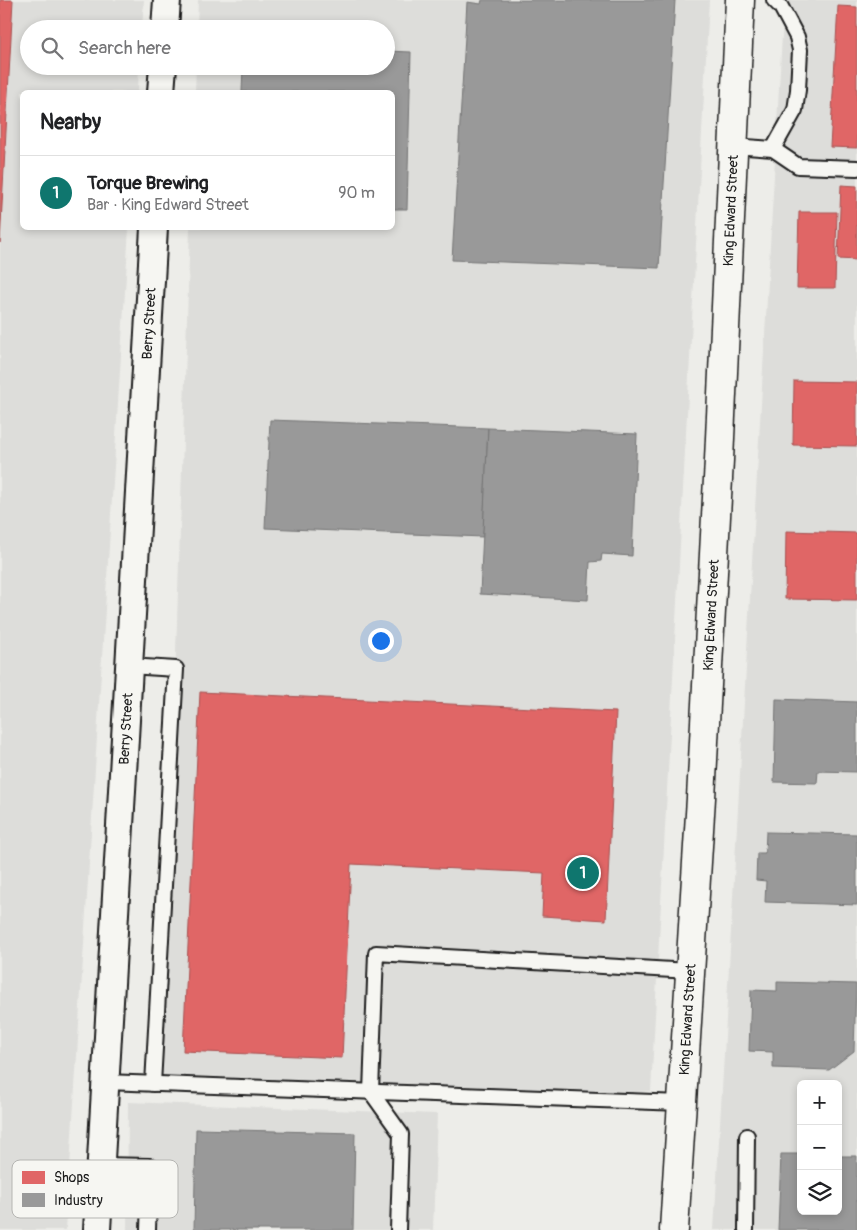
<!DOCTYPE html>
<html lang="en">
<head>
<meta charset="utf-8">
<style>
	body { margin:0; font-family:Pangolin,sans-serif; background:#f6f6f6; color:#202124 }
	.controls { position:absolute; right:15px; bottom:15px; display:grid; overflow:hidden; border-radius:8px; box-shadow:0 2px 8px #0003 }
	.controls button { width:45px; height:45px; display:grid; place-items:center; padding:0; border:0; border-bottom:1px solid #e0e0e0; background:#fff; color:#202124; font:25px sans-serif }
	.you { position:absolute; left:380px; top:640px; width:18px; height:18px; margin:-12px; border:4px solid #fff; border-radius:50%; background:#1a73e8; box-shadow:0 0 0 8px #1a73e833 }
	.badge { display:grid; place-items:center; width:32px; height:32px; border-radius:50%; background:#0f766e; color:#fff; font-size:16px; font-weight:700 }
	.pin { position:absolute; translate:-50% -50%; border:2px solid #fff; box-shadow:0 1px 5px #0006 }
	.list { margin:0; padding:0; list-style:none }
	h2 { display:flex; justify-content:space-between; align-items:center; height:65px; margin:0; padding:0 20px; font-size:21px }
	h2 small { font-size:16px; font-weight:400; color:#757577 }
	.list li { display:grid; grid-template-columns:32px 1fr auto; gap:15px; align-items:center; box-sizing:border-box; height:75px; padding:0 20px; border-top:1px solid #e0e0e0 }
	.list b { display:block; font-size:19px; white-space:nowrap }
	.list p { margin:0; font-size:16px; white-space:nowrap; color:#757577 }
	.list em { font-size:16px; font-style:normal; color:#757577 }
	.icon { flex:none; width:28px; height:28px; fill:none; stroke:currentColor; stroke-width:2; stroke-linecap:round; stroke-linejoin:round }
	.map { position:relative; flex:none; width:857px; height:1230px; overflow:hidden }
	.search { position:absolute; background:#fff; box-shadow:0 2px 8px #0003; left:20px; top:20px; width:375px; height:55px; display:flex; align-items:center; gap:12px; box-sizing:border-box; padding:0 18px; border-radius:28px; color:#757577; font-size:19px }
	.panel { position:absolute; background:#fff; box-shadow:0 2px 8px #0003; left:20px; top:90px; width:375px; height:140px; border-radius:8px }
	.map>svg:first-child { display:block }
	.built { fill:#ddddda; fill-rule:evenodd }
	.shops { fill:#e06666; stroke:#a55050 }
	.industry { fill:#999; stroke:#747474 }
	.lines { fill:none; stroke-linecap:round; stroke-linejoin:round }
	.service-casing { stroke:#1c1c1c; stroke-width:18 }
	.minor-casing { stroke:#1c1c1c; stroke-width:30 }
	.primary-casing { stroke:#1c1c1c; stroke-width:31 }
	.service { stroke:#f6f6f2; stroke-width:14 }
	.minor { stroke:#f6f6f2; stroke-width:26 }
	.primary { stroke:#f6f6f2; stroke-width:28 }
	.labels { text-anchor:middle; stroke-width:5; stroke-linejoin:round; paint-order:stroke }
	.street-label { font-size:14px; fill:#1c1c1c; stroke:#f6f6f2 }
	.key { fill:#f6f6f2; stroke:#b5b5b2; stroke-width:1 }
	.key-label { font-size:14px; fill:#1c1c1c }
</style>
</head>
<body>
<div class="map">
<svg width="857" height="1230" viewBox="0 0 857 1230">
	<rect width="100%" height="100%" fill="#edede9"/>
	<filter id="ink" filterUnits="userSpaceOnUse"><feTurbulence type="fractalNoise" baseFrequency=".02" numOctaves="2"/><feDisplacementMap in="SourceGraphic" scale="10" xChannelSelector="R" yChannelSelector="G"/><feConvolveMatrix kernelMatrix="1 2 1 2 8 2 1 2 1" color-interpolation-filters="sRGB"/></filter>
	<g filter="url(#ink)">
		<g class="built">
			<polygon points="0,0 144,0 142,29 29,29 29,66 139,66 138,92 22,92 22,228 129,228 66,1230 0,1230"/>
			<polygon points="198,0 709,0 651,1091 636,1092 162,1075 190,228 392,228 392,92 195,92 196,66 386,66 386,29 197,29"/>
			<path d="M784,0H857V1230H714ZM801,1084H838V1211H801Z"/>
			<polygon points="128,1102 437,1114 433,1230 127,1230"/>
		</g>
		<g class="shops">
			<polygon points="0,0 13,0 0,243"/>
			<polygon points="838,6 857,7 857,148 830,147"/>
			<polygon points="841,185 857,186 857,260 838,259"/>
			<polygon points="799,212 837,212 835,288 797,288"/>
			<polygon points="794,381 857,382 857,446 793,445"/>
			<polygon points="786,531 857,533 857,600 785,599"/>
			<polygon points="200,692 616,712 606,920 542,916 544,873 351,864 342,1058 183,1051"/>
		</g>
		<g class="industry">
			<polygon points="482,0 675,0 659,268 452,260 467,2 481,4"/>
			<polygon points="386,51 411,52 407,209 392,209 392,92 242,92 243,66 386,66"/>
			<polygon points="270,420 488,428 483,537 265,528"/>
			<polygon points="488,428 637,434 632,556 602,554 601,561 590,562 588,600 480,594"/>
			<polygon points="776,699 857,702 857,772 818,771 817,783 774,782"/>
			<polygon points="766,832 857,834 857,905 765,902 766,881 756,880 757,853 765,853"/>
			<polygon points="777,982 856,984 854,1051 829,1070 773,1068 773,1052 749,1051 751,990 777,991"/>
			<polygon points="196,1129 355,1133 353,1230 194,1230"/>
			<polygon points="781,1154 801,1154 801,1211 838,1211 838,1156 857,1156 857,1230 778,1230"/>
		</g>
		<g class="lines">
			<g class="service-casing">
				<g id="service">
					<polyline points="733,146 773,149 798,166 857,168"/>
					<polyline points="773,149 795,110 798,90 800,50 797,37 781,7 774,0"/>
					<polyline points="129,666 176,669 153,1084"/>
					<polyline points="105,1082 682,1103"/>
					<polyline points="100,1165 150,1166 148,1230"/>
					<polyline points="398,1230 401,1134 371,1092 376,953 690,971"/>
					<polyline points="746,1230 747,1136"/>
				</g>
			</g>
			<g class="minor-casing">
				<g id="minor">
					<polyline points="165,29 167,0"/>
					<polyline points="161,92 163,66"/>
					<path id="s1" d="M97,1230L154,228"/>
				</g>
			</g>
			<g class="primary-casing">
				<g id="primary">
					<path id="s2" d="M674,1230L701,798L719,460L740,0"/>
				</g>
			</g>
			<use href="#service" class="service"/>
			<use href="#minor" class="minor"/>
			<use href="#primary" class="primary"/>
		</g>
	</g>
	<g class="labels">
		<g class="street-label">
			<text dy="5" stroke="none"><textPath href="#s2" startOffset="1021">King Edward Street</textPath></text>
			<text dy="5" stroke="none"><textPath href="#s1" startOffset="908">Berry Street</textPath></text>
			<text dy="5" stroke="none"><textPath href="#s2" startOffset="616">King Edward Street</textPath></text>
			<text dy="5" stroke="none"><textPath href="#s1" startOffset="502">Berry Street</textPath></text>
			<text dy="5" stroke="none"><textPath href="#s2" startOffset="211">King Edward Street</textPath></text>
		</g>
	</g>
	<rect x="12" y="1160" width="166" height="58" rx="8" class="key"/>
	<rect x="22" y="1171" width="23" height="13" fill="#e06666"/>
	<rect x="22" y="1193" width="23" height="14" fill="#999"/>
	<g class="key-label">
		<text x="54" y="1182">Shops</text>
		<text x="54" y="1205">Industry</text>
	</g>
</svg>
<div class="controls">
<button>+</button>
<button>−</button>
<button><svg class="icon" aria-label="layers" viewBox="0 0 24 24"><path d="M12 4l9 5-9 5-9-5zM3 14l9 5 9-5"/></svg></button>
</div>
<div class="you"></div>
<div class="pin badge" style="left:583px;top:873px">1</div>
<div class="search"><svg class="icon" aria-label="search" viewBox="0 0 24 24"><circle cx="10" cy="10" r="6"/><path d="M15 15l6 6"/></svg>Search here</div>
<section class="panel">
<h2>Nearby<small></small></h2>
<ul class="list">
<li><span class="badge">1</span><div><b>Torque Brewing</b><p>Bar · King Edward Street</p></div><em>90 m</em></li>
</ul>
</section>
</div>
</body>
</html>
